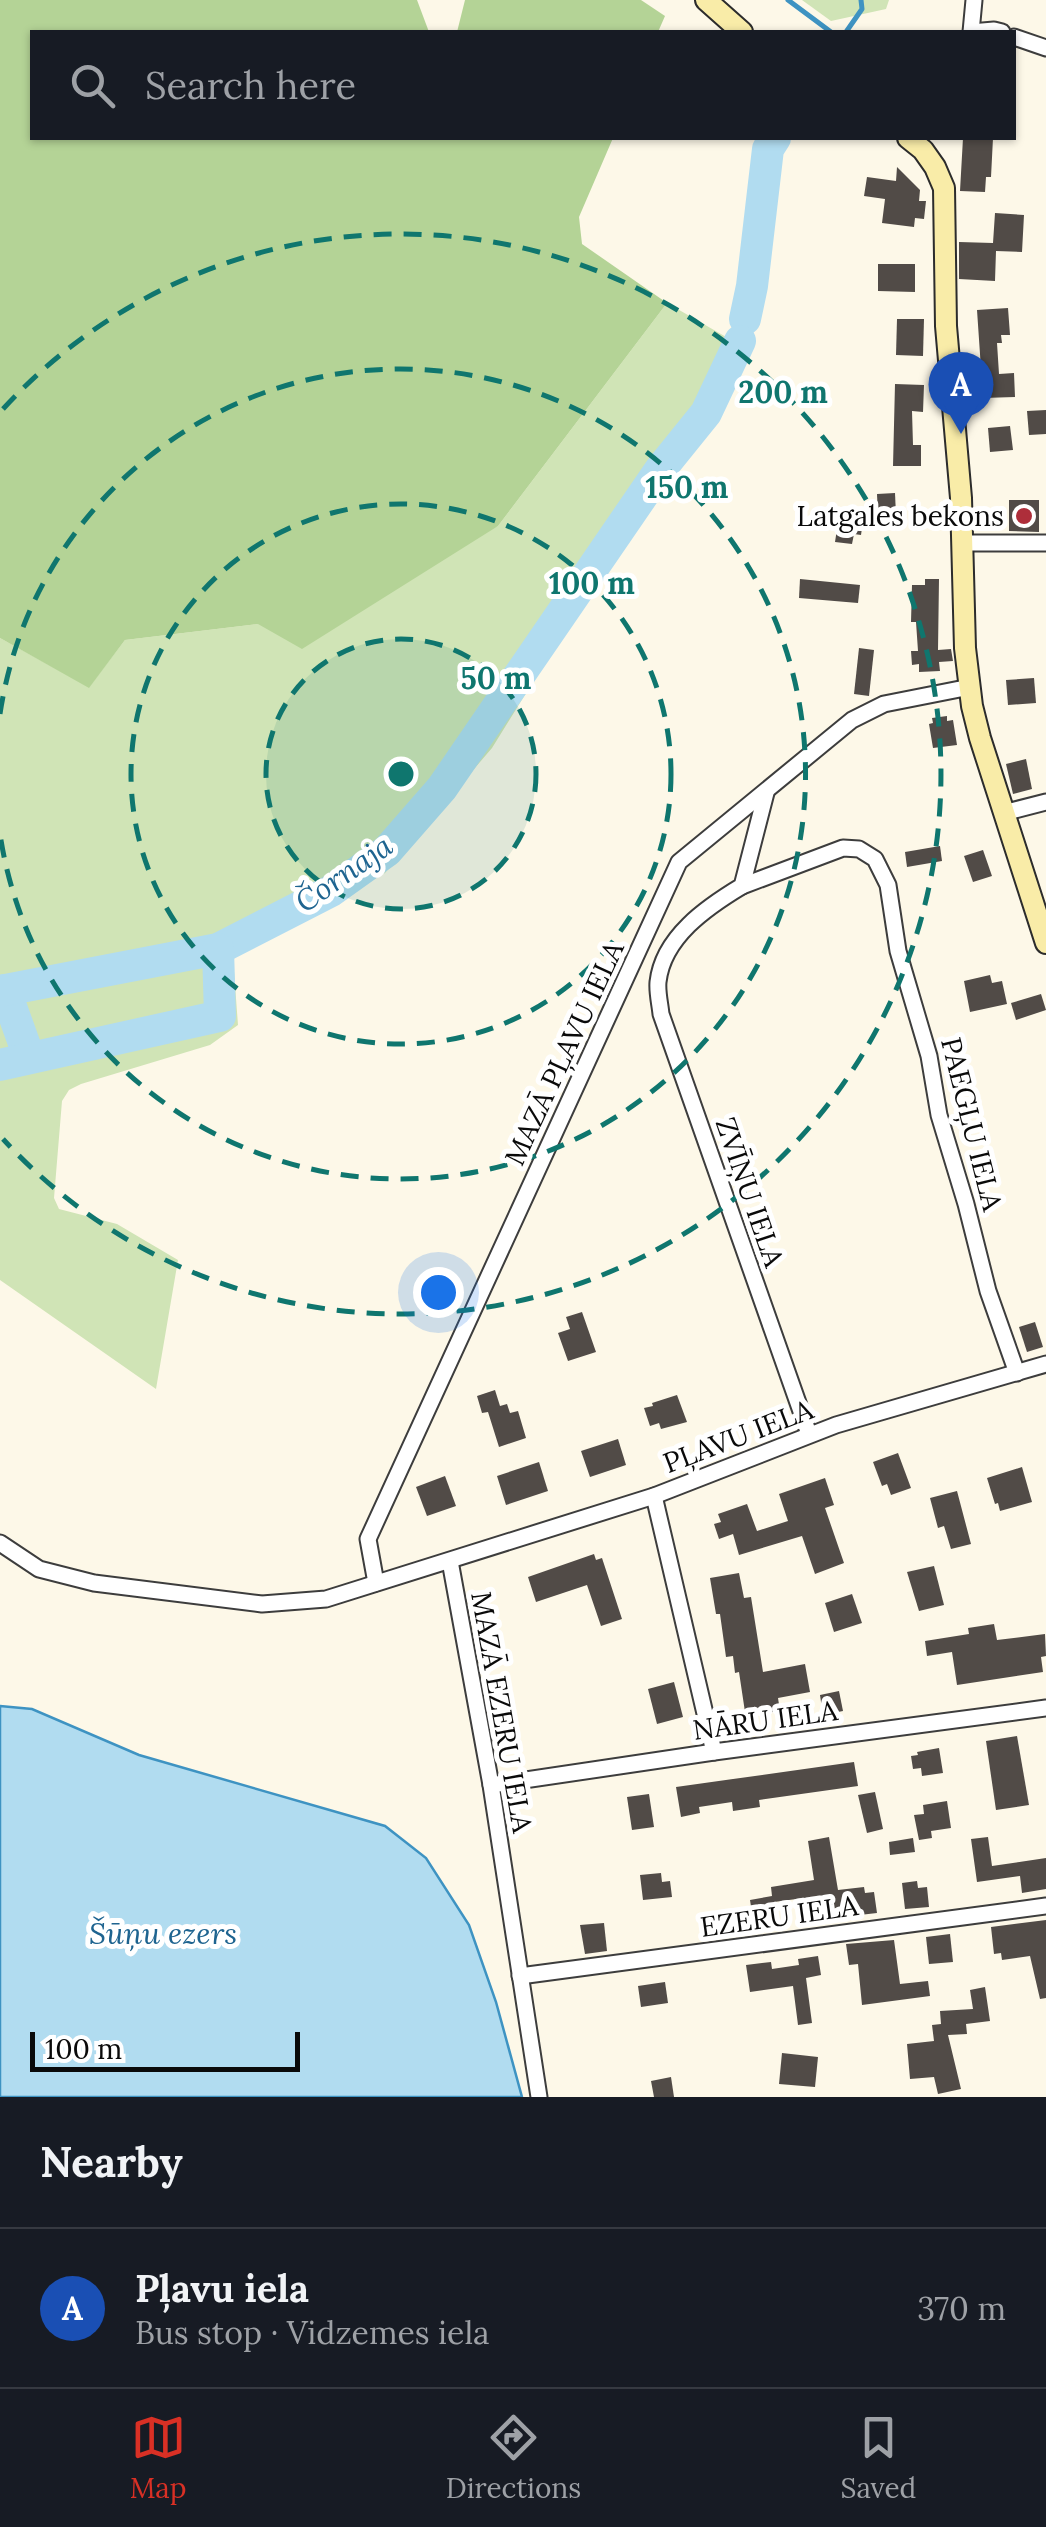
<!DOCTYPE html>
<html lang="en">
<head>
<meta charset="utf-8">
<style>
	body { margin:0; font-family:Lora,serif; background:#242831; color:#f1f3f6 }
	.scale { position:absolute; left:30px; bottom:25px; width:270px; box-sizing:border-box; padding-left:10px; border:5px solid #0a0a0a; border-top:0; font-size:28px; line-height:35px; white-space:nowrap; color:#0a0a0a; -webkit-text-stroke:8px #fff; paint-order:stroke }
	.you { position:absolute; left:438px; top:1292px; width:35px; height:35px; margin:-25px; border:8px solid #fff; border-radius:50%; background:#1a73e8; box-shadow:0 0 0 15px #1a73e833 }
	.badge { display:grid; place-items:center; width:65px; height:65px; border-radius:50%; background:#d93025; color:#fff; font-size:32px; font-weight:700 }
	.pin { position:absolute; translate:-50% -82px; filter:drop-shadow(0 2px 5px #0008) }
	.pin::after { content:''; position:absolute; top:52px; width:35px; height:30px; background:inherit; clip-path:polygon(0 0,100% 0,50% 100%) }
	.list { margin:0; padding:0; list-style:none }
	h2 { display:flex; justify-content:space-between; align-items:center; height:130px; margin:0; padding:0 40px; font-size:42px }
	h2 small { font-size:32px; font-weight:400; color:#9ea1a6 }
	.list li { display:grid; grid-template-columns:65px 1fr auto; gap:30px; align-items:center; box-sizing:border-box; height:160px; padding:0 40px; border-top:2px solid #363941 }
	.list b { display:block; font-size:38px; white-space:nowrap }
	.list p { margin:0; font-size:32px; white-space:nowrap; color:#9ea1a6 }
	.list em { font-size:32px; font-style:normal; color:#9ea1a6 }
	.icon { flex:none; width:55px; height:55px; fill:none; stroke:currentColor; stroke-width:2; stroke-linecap:round; stroke-linejoin:round }
	.map { position:relative; flex:none; width:1046px; height:2097px; overflow:hidden }
	.search { position:absolute; background:#171b24; box-shadow:0 2px 8px #0004; left:30px; right:30px; top:30px; height:110px; display:flex; align-items:center; gap:25px; box-sizing:border-box; padding:0 35px; border-radius:0px; color:#9ea1a6; font-size:38px }
	.sheet { height:290px; background:#171b24 }
	nav { display:flex; justify-content:space-around; align-items:center; box-sizing:border-box; height:140px; border-top:2px solid #363941; background:#171b24; font-size:28px; color:#9ea1a6 }
	nav a { display:grid; justify-items:center; gap:5px }
	nav .on { color:#d93025 }
	.map>svg:first-child { display:block }
	.green { fill:#d0e4b6 }
	.forest { fill:#b4d396 }
	.water { fill:#b1dcf0; stroke:#3e93c2; stroke-width:2.5 }
	.lines { fill:none; stroke-linecap:round; stroke-linejoin:round }
	.stream { stroke:#3e93c2; stroke-width:5 }
	.river { stroke:#b1dcf0; stroke-width:32 }
	.building { fill:#514b47 }
	.street-casing { stroke:#3d3d3d; stroke-width:19 }
	.secondary-casing { stroke:#2c2c2c; stroke-width:24 }
	.street { stroke:#fff; stroke-width:15 }
	.secondary { stroke:#f9eca8; stroke-width:20 }
	.ring { fill:none; stroke:#0f766e; stroke-width:5; stroke-dasharray:18 12 }
	.poi-dot { fill:#ae2e3a; stroke:#fff; stroke-width:4 }
	.labels { text-anchor:middle; stroke-width:10; stroke-linejoin:round; paint-order:stroke }
	.poi-label { font-size:28px; fill:#0a0a0a; stroke:#fff; text-anchor:end }
	.street-label { font-size:28px; fill:#0a0a0a; stroke:#fff }
	.water-label { font-size:30px; font-style:italic; fill:#1e6490; stroke:#fff }
	.centre { fill:#0f766e; stroke:#fff; stroke-width:5 }
	.ring-label { font-size:30px; text-anchor:middle; font-weight:bold; fill:#0f766e; stroke:#fff; stroke-width:10; stroke-linejoin:round; paint-order:stroke }
</style>
</head>
<body>
<div class="map">
<svg width="1046" height="2097" viewBox="0 0 1046 2097">
	<rect width="100%" height="100%" fill="#fdf8e8"/>
	<g class="green">
		<polygon points="802,0 889,0 886,9 831,21"/>
		<polygon points="667,303 747,349 721,415 597,579 492,748 385,873 233,958 238,1025 210,1045 81,1084 69,1090 62,1101 54,1198 59,1209 117,1224 178,1260 156,1389 0,1280 0,638 89,687 125,640 258,624 498,526"/>
	</g>
	<g class="forest">
		<polygon points="0,0 417,0 429,32 32,32 32,138 613,138 579,217 582,244 667,303 498,526 302,649 258,624 125,640 89,688 0,638"/>
		<polygon points="465,0 641,0 665,16 658,32 457,32"/>
	</g>
	<polygon class="water" points="0,1706 32,1709 139,1755 385,1826 426,1858 469,1925 496,2002 522,2097 0,2097"/>
	<g class="lines">
		<g class="stream">
			<polyline points="788,0 831,32"/>
			<polyline points="846,32 862,9 861,0"/>
		</g>
		<g class="river">
			<polyline points="745,319 752,286 768,149 775,138"/>
			<polyline points="5,990 29,1057"/>
			<polyline points="0,991 218,949 331,891 387,851 442,788 660,470 706,413 740,341"/>
			<polyline points="0,1065 220,1016 218,949"/>
		</g>
	</g>
	<g class="building">
		<polygon points="963,138 993,138 991,177 986,177 985,192 960,191"/>
		<polygon points="897,167 920,190 919,201 926,201 924,219 915,218 914,227 882,223 885,199 864,196 867,177 896,181"/>
		<polygon points="995,213 1024,215 1022,252 996,251 995,281 959,279 959,242 993,243"/>
		<polygon points="878,264 915,264 915,292 878,291"/>
		<polygon points="1008,308 1010,335 1001,335 1002,343 997,343 999,374 1014,373 1015,397 983,398 977,310"/>
		<polygon points="897,319 924,319 923,356 896,355"/>
		<polygon points="895,384 924,385 923,412 912,411 913,445 921,445 921,466 893,466"/>
		<polygon points="1046,410 1046,434 1029,435 1027,411"/>
		<polygon points="1010,426 1013,450 990,452 988,428"/>
		<polygon points="895,493 896,515 878,516 877,494"/>
		<polygon points="1009,500 1039,500 1039,532 1009,531"/>
		<polygon points="840,510 864,514 861,535 854,534 852,544 835,542"/>
		<polygon points="800,579 860,585 858,603 799,598"/>
		<polygon points="925,579 939,579 938,650 951,649 953,661 939,662 940,671 919,672 919,664 912,665 911,651 918,651 916,622 911,622 912,585 925,585"/>
		<polygon points="859,648 874,650 869,696 854,694"/>
		<polygon points="1034,678 1036,703 1008,705 1006,680"/>
		<polygon points="947,716 947,721 953,720 957,745 933,748 929,724 933,723 932,718"/>
		<polygon points="1026,759 1032,789 1013,794 1006,764"/>
		<polygon points="940,846 942,861 907,867 905,852"/>
		<polygon points="983,850 992,876 973,882 964,856"/>
		<polygon points="990,975 992,983 1002,981 1007,1004 970,1012 964,981"/>
		<polygon points="1041,994 1046,1010 1016,1020 1011,1003"/>
		<polygon points="582,1312 596,1352 568,1361 558,1333 570,1329 566,1317"/>
		<polygon points="1035,1322 1043,1347 1027,1352 1019,1327"/>
		<polygon points="495,1390 500,1406 507,1404 510,1413 518,1411 526,1438 499,1447 488,1412 482,1413 477,1396"/>
		<polygon points="677,1395 687,1422 661,1429 659,1423 650,1426 644,1408 653,1406 652,1403"/>
		<polygon points="618,1439 626,1465 590,1477 581,1451"/>
		<polygon points="898,1453 911,1488 891,1495 887,1484 882,1486 873,1462"/>
		<polygon points="539,1462 548,1491 506,1505 497,1476"/>
		<polygon points="1022,1467 1032,1502 1000,1511 998,1503 995,1504 987,1478"/>
		<polygon points="445,1476 456,1506 427,1516 416,1487"/>
		<polygon points="825,1478 834,1505 825,1508 844,1563 815,1574 802,1536 739,1555 733,1534 719,1539 714,1524 721,1522 718,1514 747,1504 757,1531 788,1521 779,1494"/>
		<polygon points="957,1491 971,1544 951,1549 944,1526 938,1528 930,1498"/>
		<polygon points="594,1554 596,1560 602,1558 622,1619 601,1626 587,1585 536,1602 528,1577"/>
		<polygon points="934,1566 944,1605 919,1611 907,1572"/>
		<polygon points="739,1573 744,1598 751,1597 763,1672 805,1664 810,1692 778,1698 780,1711 758,1714 758,1710 745,1712 739,1672 735,1673 733,1656 726,1657 720,1614 716,1614 710,1578"/>
		<polygon points="852,1594 862,1623 834,1632 825,1603"/>
		<polygon points="994,1624 997,1640 1045,1634 1046,1656 1041,1657 1043,1672 957,1685 952,1652 927,1656 925,1641 969,1634 968,1628"/>
		<polygon points="674,1682 683,1717 657,1724 648,1689"/>
		<polygon points="839,1691 843,1711 823,1715 820,1695"/>
		<polygon points="1017,1736 1029,1805 996,1810 986,1741"/>
		<polygon points="939,1748 943,1773 922,1776 921,1768 913,1769 911,1756 918,1755 917,1752"/>
		<polygon points="854,1762 858,1786 759,1800 760,1807 733,1811 732,1802 699,1807 700,1813 681,1817 676,1787"/>
		<polygon points="875,1792 883,1829 867,1833 858,1795"/>
		<polygon points="649,1794 654,1827 632,1830 627,1797"/>
		<polygon points="947,1801 951,1828 931,1831 932,1838 919,1840 914,1815 924,1814 923,1805"/>
		<polygon points="829,1837 838,1890 864,1887 865,1893 874,1892 877,1913 851,1916 849,1906 806,1913 804,1898 774,1902 778,1929 755,1933 750,1900 772,1896 771,1887 814,1880 808,1841"/>
		<polygon points="988,1837 992,1866 1046,1858 1046,1889 1022,1893 1020,1876 977,1882 971,1839"/>
		<polygon points="913,1838 915,1852 890,1855 889,1842"/>
		<polygon points="661,1873 662,1882 670,1881 672,1897 643,1900 640,1875"/>
		<polygon points="917,1881 918,1888 927,1887 929,1907 905,1909 902,1883"/>
		<polygon points="720,1912 724,1938 704,1940 700,1916"/>
		<polygon points="1046,1920 1046,1998 1040,1999 1030,1956 1002,1960 1001,1953 994,1954 991,1927"/>
		<polygon points="604,1923 607,1951 585,1954 580,1925"/>
		<polygon points="950,1934 953,1962 929,1964 926,1937"/>
		<polygon points="894,1940 900,1984 928,1981 930,1996 862,2005 858,1964 849,1965 846,1944"/>
		<polygon points="818,1956 821,1975 806,1978 812,2023 798,2025 793,1986 750,1992 746,1965 771,1962 772,1969 799,1965 798,1959"/>
		<polygon points="665,1982 668,2003 641,2007 638,1986"/>
		<polygon points="985,1987 990,2021 966,2024 967,2034 948,2035 961,2089 938,2094 934,2077 910,2079 907,2044 934,2041 932,2025 941,2024 940,2011 973,2009 970,1990"/>
		<polygon points="782,2053 818,2057 815,2087 779,2084"/>
		<polygon points="671,2077 674,2097 654,2097 651,2081"/>
	</g>
	<g class="lines">
		<g class="street-casing">
			<g id="street">
				<polyline points="971,32 974,0"/>
				<polyline points="971,32 994,30 1002,32"/>
				<polyline points="1014,37 1046,48"/>
				<polyline points="962,543 1046,543"/>
				<path d="M766,793L742,886C707,907 663,937 658,982C657,992 660,1004 661,1014L809,1434"/>
				<polyline points="1003,813 1046,802"/>
				<polyline points="742,886 843,848 859,849 875,859 888,885 898,951 929,1056 939,1115 966,1204 988,1291 1017,1373"/>
				<polyline points="654,1496 714,1752"/>
				<polyline points="0,1543 39,1569 94,1583 262,1604 326,1599 654,1496 836,1425 1046,1364"/>
				<polyline points="450,1561 491,1785 539,2097"/>
				<polyline points="376,1583 368,1539 679,862 852,720 884,704 970,687"/>
				<polyline points="491,1785 714,1752 1046,1708"/>
				<polyline points="520,1976 1046,1906"/>
			</g>
		</g>
		<g class="secondary-casing">
			<g id="secondary">
				<polyline points="706,0 742,32"/>
				<polyline points="908,138 923,150 935,167 944,188 946,326 961,498 965,648 972,706 980,738 1046,943"/>
			</g>
		</g>
		<use href="#street" class="street"/>
		<use href="#secondary" class="secondary"/>
	</g>
	<circle cx="401" cy="774" r="135" fill="#0f766e" fill-opacity=".12"/>
	<g class="ring">
		<circle cx="401" cy="774" r="135"/>
		<circle cx="401" cy="774" r="270"/>
		<path d="M0 714A405 405 0 1 1 0 834"/>
		<path d="M3 409A540 540 0 1 1 3 1139"/>
	</g>
	<circle class="poi-dot" cx="1024" cy="516" r="10"/>
	<g class="labels">
		<g class="poi-label">
			<text x="1004" y="526">Latgales bekons</text>
		</g>
		<g class="street-label">
			<text transform="translate(564 1053) rotate(-65)" y="10">MAZĀ PĻAVU IELA</text>
			<text transform="translate(972 1124) rotate(76)" y="10">PAEGĻU IELA</text>
			<text transform="translate(750 1192) rotate(71)" y="10">ZVĪŅU IELA</text>
			<text transform="translate(738 1436) rotate(-21)" y="10">PĻAVU IELA</text>
			<text transform="translate(502 1712) rotate(80)" y="10">MAZĀ EZERU IELA</text>
			<text transform="translate(765 1720) rotate(-8)" y="10">NĀRU IELA</text>
			<text transform="translate(779 1916) rotate(-8)" y="10">EZERU IELA</text>
		</g>
		<g class="water-label">
			<text transform="translate(344 874) rotate(-35)" y="10">Čornaja</text>
			<text x="163" y="1944">Šūņu ezers</text>
		</g>
	</g>
	<circle cx="401" cy="774" r="15" class="centre"/>
	<g class="ring-label">
		<text x="783" y="403">200 m</text>
		<text x="687" y="498">150 m</text>
		<text x="592" y="594">100 m</text>
		<text x="496" y="689">50 m</text>
	</g>
</svg>
<div class="scale">100 m</div>
<div class="you"></div>
<div class="pin badge" style="left:961px;top:434px;background:#1a4fb4">A</div>
<div class="search"><svg class="icon" aria-label="search" viewBox="0 0 24 24"><circle cx="10" cy="10" r="6"/><path d="M15 15l6 6"/></svg>Search here</div>
</div>
<section class="sheet">
<h2>Nearby<small></small></h2>
<ul class="list">
<li><span class="badge" style="background:#1a4fb4">A</span><div><b>Pļavu iela</b><p>Bus stop · Vidzemes iela</p></div><em>370 m</em></li>
</ul>
</section>
<nav>
<a class="on"><svg class="icon" aria-label="map" viewBox="0 0 24 24"><path d="M3 6l6-2 6 2 6-2v14l-6 2-6-2-6 2zM9 4v14M15 6v14"/></svg>Map</a>
<a><svg class="icon" aria-label="directions" viewBox="0 0 24 24"><path d="M12 3l9 9-9 9-9-9zM9 14v-3h6M13 9l2 2-2 2"/></svg>Directions</a>
<a><svg class="icon" aria-label="saved" viewBox="0 0 24 24"><path d="M7 4h10v16l-5-4-5 4z"/></svg>Saved</a>
</nav>
</body>
</html>
